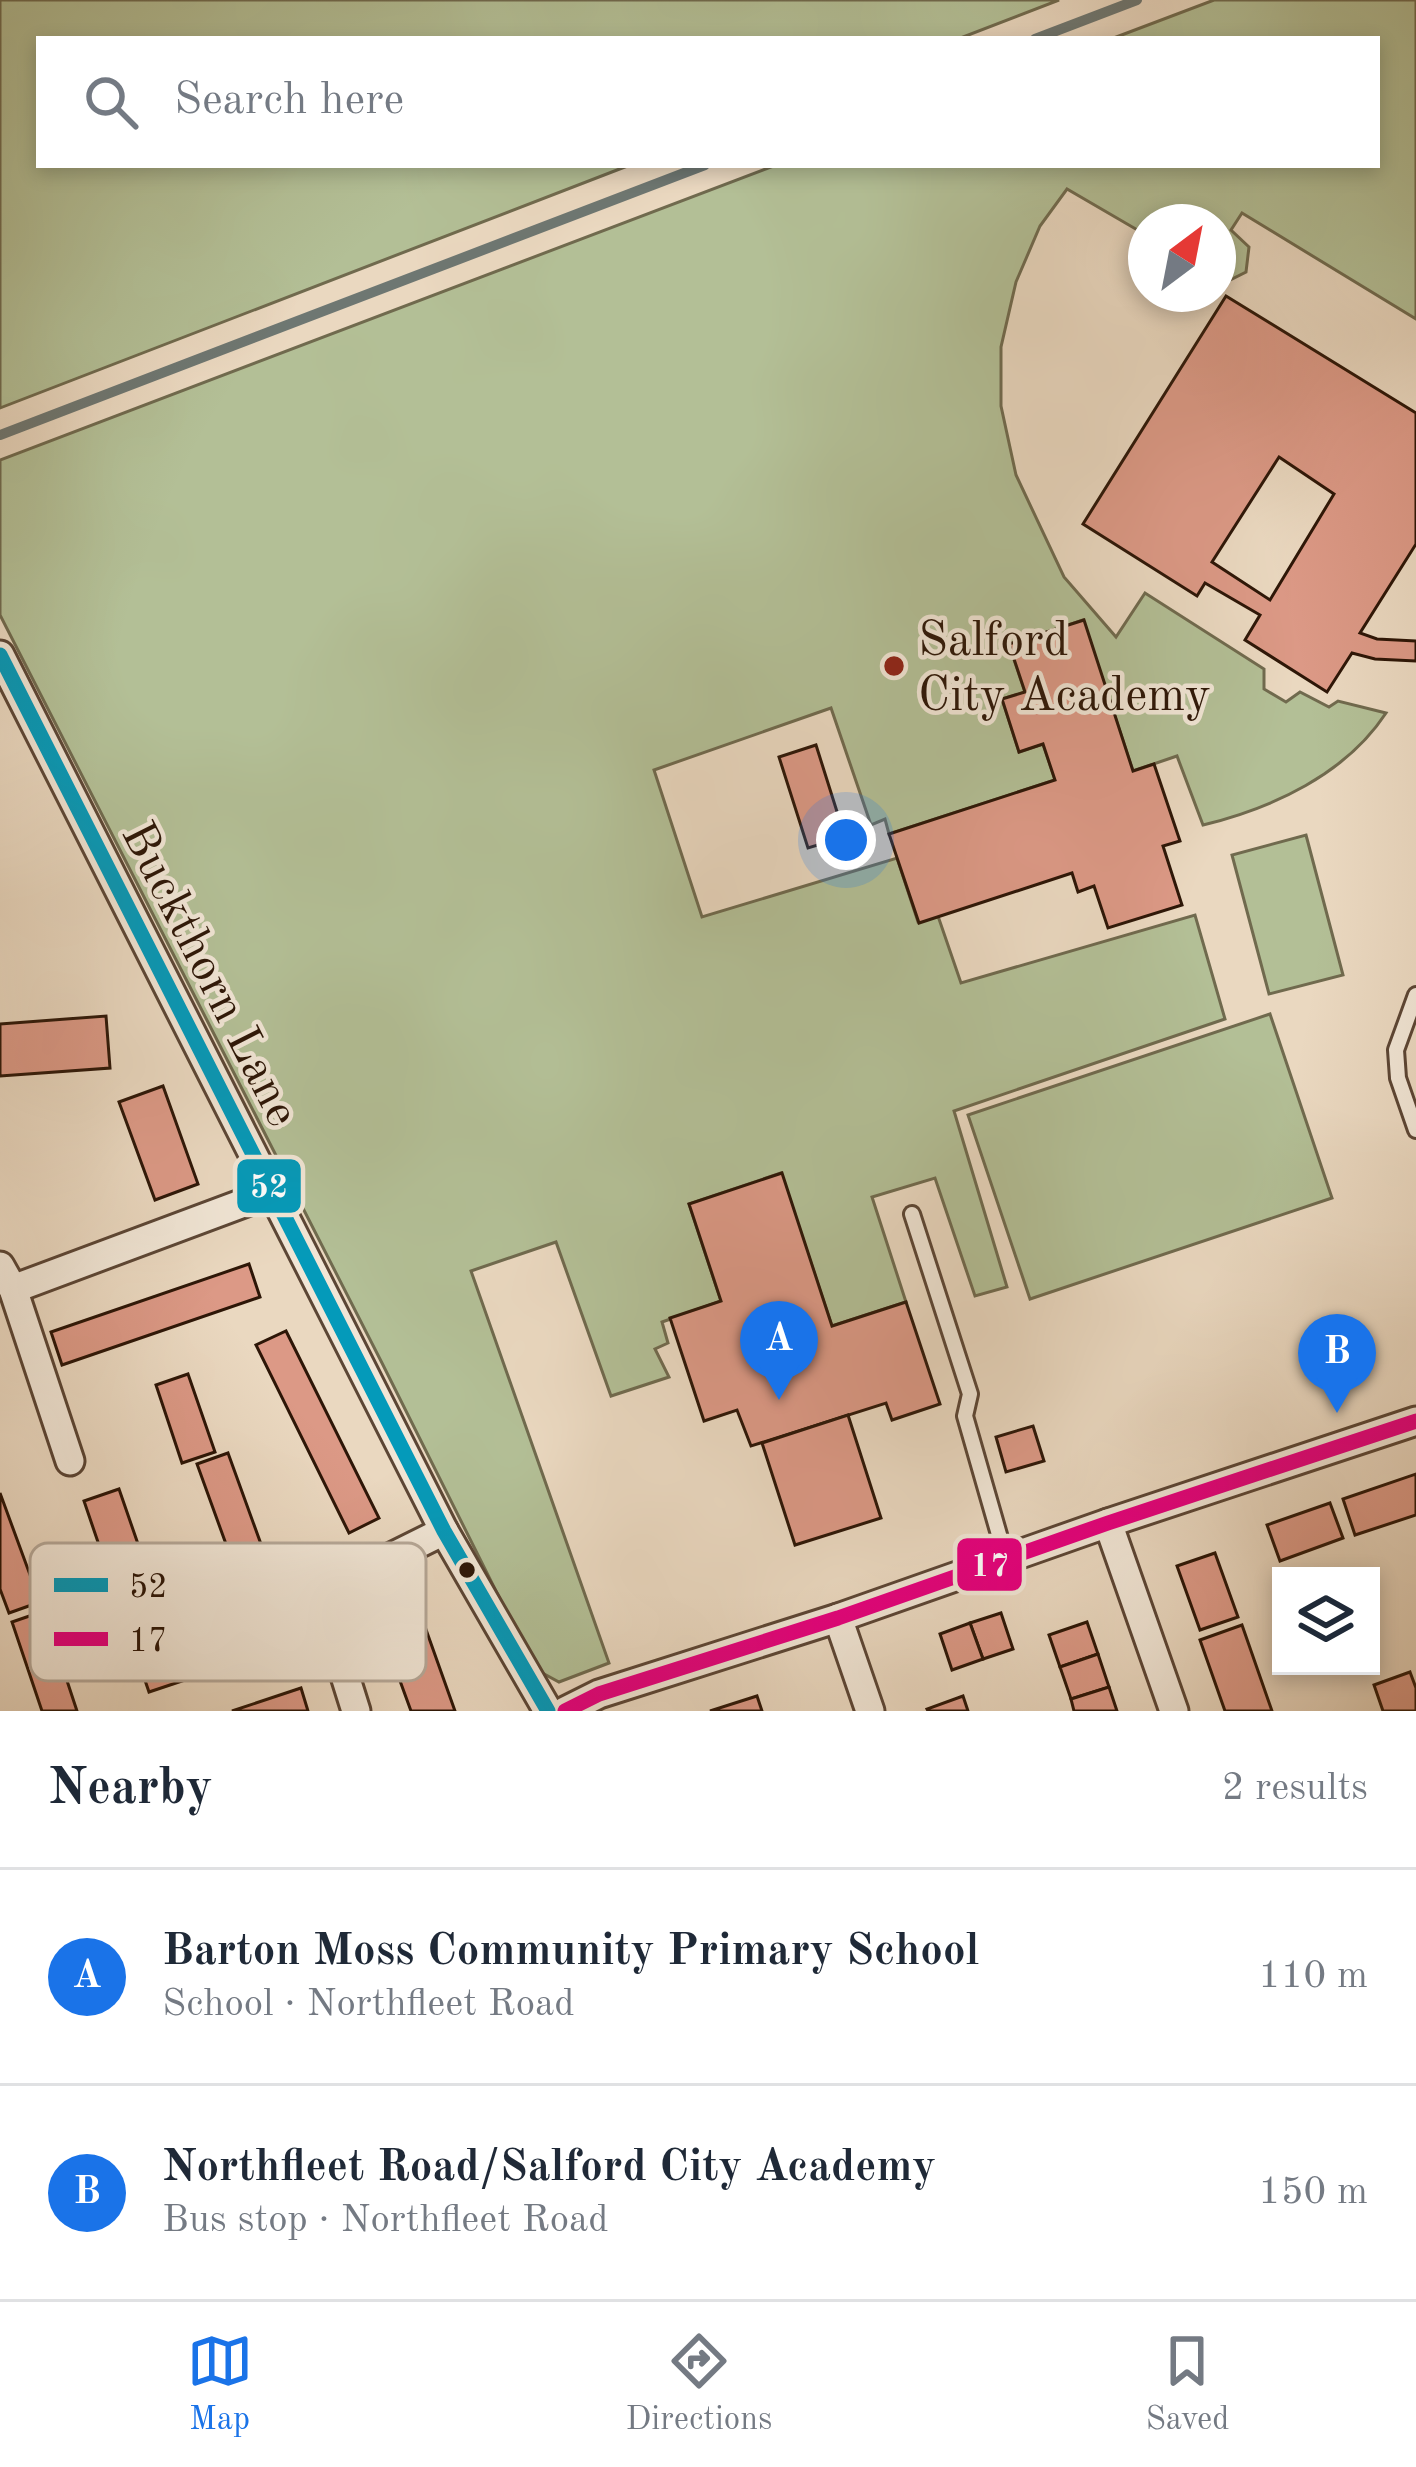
<!DOCTYPE html>
<html lang="en">
<head>
<meta charset="utf-8">
<style>
	body { margin:0; font-family:"Old Standard TT",serif; background:#f6f6f7; color:#1f2937 }
	.controls { position:absolute; right:36px; bottom:36px; display:grid; overflow:hidden; border-radius:0px; box-shadow:0 6px 18px #0003 }
	.controls button { width:108px; height:108px; display:grid; place-items:center; padding:0; border:0; border-bottom:3px solid #e0e1e3; background:#fff; color:#1f2937; font:60px sans-serif }
	.compass { position:absolute; left:1128px; top:204px; width:108px; height:108px; border-radius:50%; background:#fff; box-shadow:0 6px 18px #0003; rotate:32deg }
	.you { position:absolute; left:846px; top:840px; width:42px; height:42px; margin:-30px; border:9px solid #fff; border-radius:50%; background:#1a73e8; box-shadow:0 0 0 18px #1a73e833 }
	.badge { display:grid; place-items:center; width:78px; height:78px; border-radius:50%; background:#1a73e8; color:#fff; font-size:39px; font-weight:700 }
	.pin { position:absolute; translate:-50% -99px; filter:drop-shadow(0 3px 6px #0008) }
	.pin::after { content:''; position:absolute; top:63px; width:42px; height:36px; background:inherit; clip-path:polygon(0 0,100% 0,50% 100%) }
	.list { margin:0; padding:0; list-style:none }
	h2 { display:flex; justify-content:space-between; align-items:center; height:156px; margin:0; padding:0 48px; font-size:51px }
	h2 small { font-size:39px; font-weight:400; color:#747a83 }
	.list li { display:grid; grid-template-columns:78px 1fr auto; gap:36px; align-items:center; box-sizing:border-box; height:216px; padding:0 48px; border-top:3px solid #e0e1e3 }
	.list b { display:block; font-size:45px; white-space:nowrap }
	.list p { margin:0; font-size:39px; white-space:nowrap; color:#747a83 }
	.list em { font-size:39px; font-style:normal; color:#747a83 }
	.icon { flex:none; width:66px; height:66px; fill:none; stroke:currentColor; stroke-width:2; stroke-linecap:round; stroke-linejoin:round }
	.map { position:relative; flex:none; width:1416px; height:1711px; overflow:hidden }
	.search { position:absolute; background:#fff; box-shadow:0 6px 18px #0003; left:36px; right:36px; top:36px; height:132px; display:flex; align-items:center; gap:30px; box-sizing:border-box; padding:0 42px; border-radius:0px; color:#747a83; font-size:45px }
	.sheet { height:588px; background:#fff }
	nav { display:flex; justify-content:space-around; align-items:center; box-sizing:border-box; height:168px; border-top:3px solid #e0e1e3; background:#fff; font-size:33px; color:#747a83 }
	nav a { display:grid; justify-items:center; gap:6px }
	nav .on { color:#1a73e8 }
	.map>svg:first-child { display:block }
	.green { fill:#b3bf96; stroke:#706a4e; stroke-width:3 }
	.lines { fill:none; stroke-linecap:round; stroke-linejoin:round }
	.stream { stroke:#6e7772; stroke-width:10 }
	.building { fill:#dc9986; stroke:#2d1607; stroke-width:3; fill-rule:evenodd }
	.lane-casing { stroke:#5c4635; stroke-width:20 }
	.street-casing { stroke:#5c4635; stroke-width:33 }
	.lane { stroke:#f1e6d6; stroke-width:14 }
	.street { stroke:#f1e6d6; stroke-width:27 }
	.bus-1-casing { stroke:#f1e6d6; stroke-width:24 }
	.bus-2-casing { stroke:#f1e6d6; stroke-width:24 }
	.bus-1 { stroke:#049aba; stroke-width:15 }
	.bus-2 { stroke:#e5007d; stroke-width:15 }
	.poi-dot { fill:#8f2418; stroke:#f1e6d6; stroke-width:4.5 }
	.bus-dot { fill:#2d1607; stroke:#f1e6d6; stroke-width:4.5 }
	.labels { text-anchor:middle; stroke-width:9; stroke-linejoin:round; paint-order:stroke }
	.poi-label { font-size:48px; fill:#2d1607; stroke:#f1e6d6; text-anchor:start }
	.street-label { font-size:48px; fill:#2d1607; stroke:#f1e6d6 }
	.key { fill:#f1e6d6; stroke:#b6a898; stroke-width:3 }
	.key-label { font-size:33px; fill:#2d1607 }
	.line-badge { stroke:#f1e6d6; stroke-width:4.5 }
	.badge-label { font-size:33px; text-anchor:middle; font-weight:bold; fill:#fff }
</style>
</head>
<body>
<div class="map">
<svg width="1416" height="1711" viewBox="0 0 1416 1711">
	<rect width="100%" height="100%" fill="#ead8c0"/>
	<filter id="stains"><feTurbulence type="fractalNoise" baseFrequency=".00167" numOctaves="4"/><feColorMatrix values="0 0 0 0 .2 0 0 0 0 .09 0 0 0 0 .02 0 0 0 .5 -.17"/></filter>
	<radialGradient id="worn" r=".72"><stop offset=".6" stop-color="#630" stop-opacity="0"/><stop offset="1" stop-color="#630" stop-opacity=".3"/></radialGradient>
	<g class="green">
		<polygon points="0,0 1059,0 958,39 39,39 39,165 630,165 0,408"/>
		<path d="M1214,0H1416V319L1242,213L1231,230L1249,247L1246,272L1226,282L1218,277V222H1146V235L1067,189L1040,226L1016,282L1001,347V406L1016,475L1064,577L1116,637L1145,593L1264,669V689L1286,702L1300,692L1329,707L1338,701L1386,713C1346,774 1273,808 1203,825L1177,756L1133,771L1083,620L1009,645L1025,692L1002,699L1019,752L1043,744L1055,780L889,834L885,819L871,825L831,708L654,770L702,917L897,858L918,922L938,916L961,983L1195,915L1225,1019L954,1111L1007,1287L975,1296L935,1178L872,1197L906,1302L832,1326L781,1173L689,1204L721,1301L662,1322L668,1343L655,1349L669,1377L611,1396L556,1242L471,1271L609,1663L559,1682L535,1669L382,1363L0,615V460L776,165H1377V39H1111Z"/>
		<polygon points="1306,835 1343,975 1269,994 1232,855"/>
		<polygon points="1270,1014 1332,1198 1030,1299 968,1115"/>
	</g>
	<g class="lines">
		<g class="stream">
			<polyline points="1035,39 1137,0"/>
			<polyline points="0,435 705,165"/>
		</g>
	</g>
	<g class="building">
		<path d="M1226,296L1416,413V544L1360,633L1377,639L1416,641V661L1375,659L1352,653L1327,692L1245,640L1260,615L1205,583L1197,596L1083,524ZM1279,457L1334,494L1270,600L1212,562Z"/>
		<polygon points="1084,620 1133,771 1154,764 1180,841 1163,846 1182,905 1108,928 1094,886 1078,892 1072,873 919,923 889,834 1055,780 1043,744 1019,752 1002,699 1025,692 1009,644"/>
		<polygon points="816,745 845,837 808,848 779,757"/>
		<polygon points="106,1016 110,1068 0,1076 0,1024"/>
		<polygon points="163,1086 198,1184 155,1200 119,1102"/>
		<polygon points="782,1173 832,1326 906,1302 940,1404 892,1420 886,1403 751,1446 737,1410 704,1421 670,1318 721,1301 689,1204"/>
		<polygon points="249,1264 260,1297 62,1365 51,1332"/>
		<polygon points="286,1331 379,1518 349,1533 256,1345"/>
		<polygon points="188,1374 215,1452 182,1463 156,1385"/>
		<polygon points="848,1415 881,1518 795,1545 762,1443"/>
		<polygon points="1033,1426 1044,1461 1006,1472 996,1437"/>
		<polygon points="228,1453 299,1649 268,1660 197,1464"/>
		<polygon points="1416,1474 1416,1515 1355,1535 1343,1499"/>
		<polygon points="119,1489 185,1680 149,1692 84,1501"/>
		<polygon points="0,1493 40,1602 9,1613 0,1589"/>
		<polygon points="1330,1503 1343,1538 1280,1561 1267,1525"/>
		<polygon points="1215,1553 1238,1617 1200,1630 1177,1566"/>
		<polygon points="408,1579 455,1711 411,1711 368,1593"/>
		<polygon points="44,1611 77,1711 42,1711 12,1622"/>
		<polygon points="1001,1613 1013,1649 983,1659 970,1623"/>
		<polygon points="1087,1622 1098,1654 1060,1667 1049,1635"/>
		<polygon points="970,1623 983,1659 952,1670 940,1634"/>
		<polygon points="1242,1625 1272,1711 1225,1711 1200,1640"/>
		<polygon points="1098,1654 1109,1687 1071,1699 1060,1667"/>
		<polygon points="1410,1672 1416,1688 1416,1711 1383,1711 1374,1685"/>
		<polygon points="1109,1687 1117,1711 1074,1711 1071,1699"/>
		<polygon points="301,1688 308,1711 232,1711"/>
		<polygon points="757,1696 762,1711 710,1711"/>
		<polygon points="963,1696 968,1711 928,1711 927,1709"/>
	</g>
	<g class="lines">
		<g class="lane-casing">
			<g id="lane">
				<polyline points="1416,995 1396,1050 1398,1078 1416,1130"/>
				<polyline points="912,1214 970,1394 965,1416 1006,1559"/>
			</g>
		</g>
		<g class="street-casing">
			<g id="street">
				<polyline points="0,655 444,1531 548,1711"/>
				<polyline points="0,1266 13,1289 70,1461"/>
				<polyline points="13,1289 273,1192"/>
				<polyline points="1108,1523 1174,1711"/>
				<polyline points="838,1618 870,1711"/>
				<polyline points="356,1711 319,1593 444,1531"/>
				<polyline points="565,1711 599,1694 838,1618 1108,1523 1416,1421"/>
			</g>
		</g>
		<use href="#lane" class="lane"/>
		<use href="#street" class="street"/>
		<g class="bus-1-casing">
			<polyline id="bus-1" points="0,655 444,1531 548,1711"/>
		</g>
		<g class="bus-2-casing">
			<polyline id="bus-2" points="565,1711 599,1694 838,1618 1108,1523 1416,1421"/>
		</g>
		<use href="#bus-1" class="bus-1"/>
		<use href="#bus-2" class="bus-2"/>
	</g>
	<circle class="poi-dot" cx="894" cy="666" r="12"/>
	<circle class="bus-dot" cx="467" cy="1570" r="10"/>
	<g class="labels">
		<g class="poi-label">
			<text x="918" y="655">Salford<tspan x="918" dy="55">City Academy</tspan></text>
		</g>
		<g class="street-label">
			<text transform="translate(212 973) rotate(63)" y="17">Buckthorn Lane</text>
		</g>
	</g>
	<rect x="30" y="1543" width="396" height="138" rx="18" class="key"/>
	<rect x="54" y="1578" width="54" height="14" fill="#049aba"/>
	<rect x="54" y="1632" width="54" height="14" fill="#e5007d"/>
	<g class="key-label">
		<text x="129" y="1597">52</text>
		<text x="129" y="1651">17</text>
	</g>
	<g class="line-badge">
		<rect x="235" y="1157" width="68" height="58" rx="12" fill="#049aba"/>
		<rect x="955" y="1536" width="69" height="57" rx="12" fill="#e5007d"/>
	</g>
	<g class="badge-label">
		<text x="269" y="1197">52</text>
		<text x="990" y="1576">17</text>
	</g>
	<rect width="100%" height="100%" filter="url(#stains)"/>
	<rect width="100%" height="100%" fill="url(#worn)"/>
</svg>
<div class="controls">
<button><svg class="icon" aria-label="layers" viewBox="0 0 24 24"><path d="M12 4l9 5-9 5-9-5zM3 14l9 5 9-5"/></svg></button>
</div>
<svg class="compass" viewBox="-18 -18 36 36"><path d="M0-13l5 13h-10z" fill="#e53935"/><path d="M0 13l5-13h-10z" fill="#747a83"/></svg>
<div class="you"></div>
<div class="pin badge" style="left:779px;top:1400px">A</div>
<div class="pin badge" style="left:1337px;top:1413px">B</div>
<div class="search"><svg class="icon" aria-label="search" viewBox="0 0 24 24"><circle cx="10" cy="10" r="6"/><path d="M15 15l6 6"/></svg>Search here</div>
</div>
<section class="sheet">
<h2>Nearby<small>2 results</small></h2>
<ul class="list">
<li><span class="badge">A</span><div><b>Barton Moss Community Primary School</b><p>School · Northfleet Road</p></div><em>110 m</em></li>
<li><span class="badge">B</span><div><b>Northfleet Road/Salford City Academy</b><p>Bus stop · Northfleet Road</p></div><em>150 m</em></li>
</ul>
</section>
<nav>
<a class="on"><svg class="icon" aria-label="map" viewBox="0 0 24 24"><path d="M3 6l6-2 6 2 6-2v14l-6 2-6-2-6 2zM9 4v14M15 6v14"/></svg>Map</a>
<a><svg class="icon" aria-label="directions" viewBox="0 0 24 24"><path d="M12 3l9 9-9 9-9-9zM9 14v-3h6M13 9l2 2-2 2"/></svg>Directions</a>
<a><svg class="icon" aria-label="saved" viewBox="0 0 24 24"><path d="M7 4h10v16l-5-4-5 4z"/></svg>Saved</a>
</nav>
</body>
</html>
